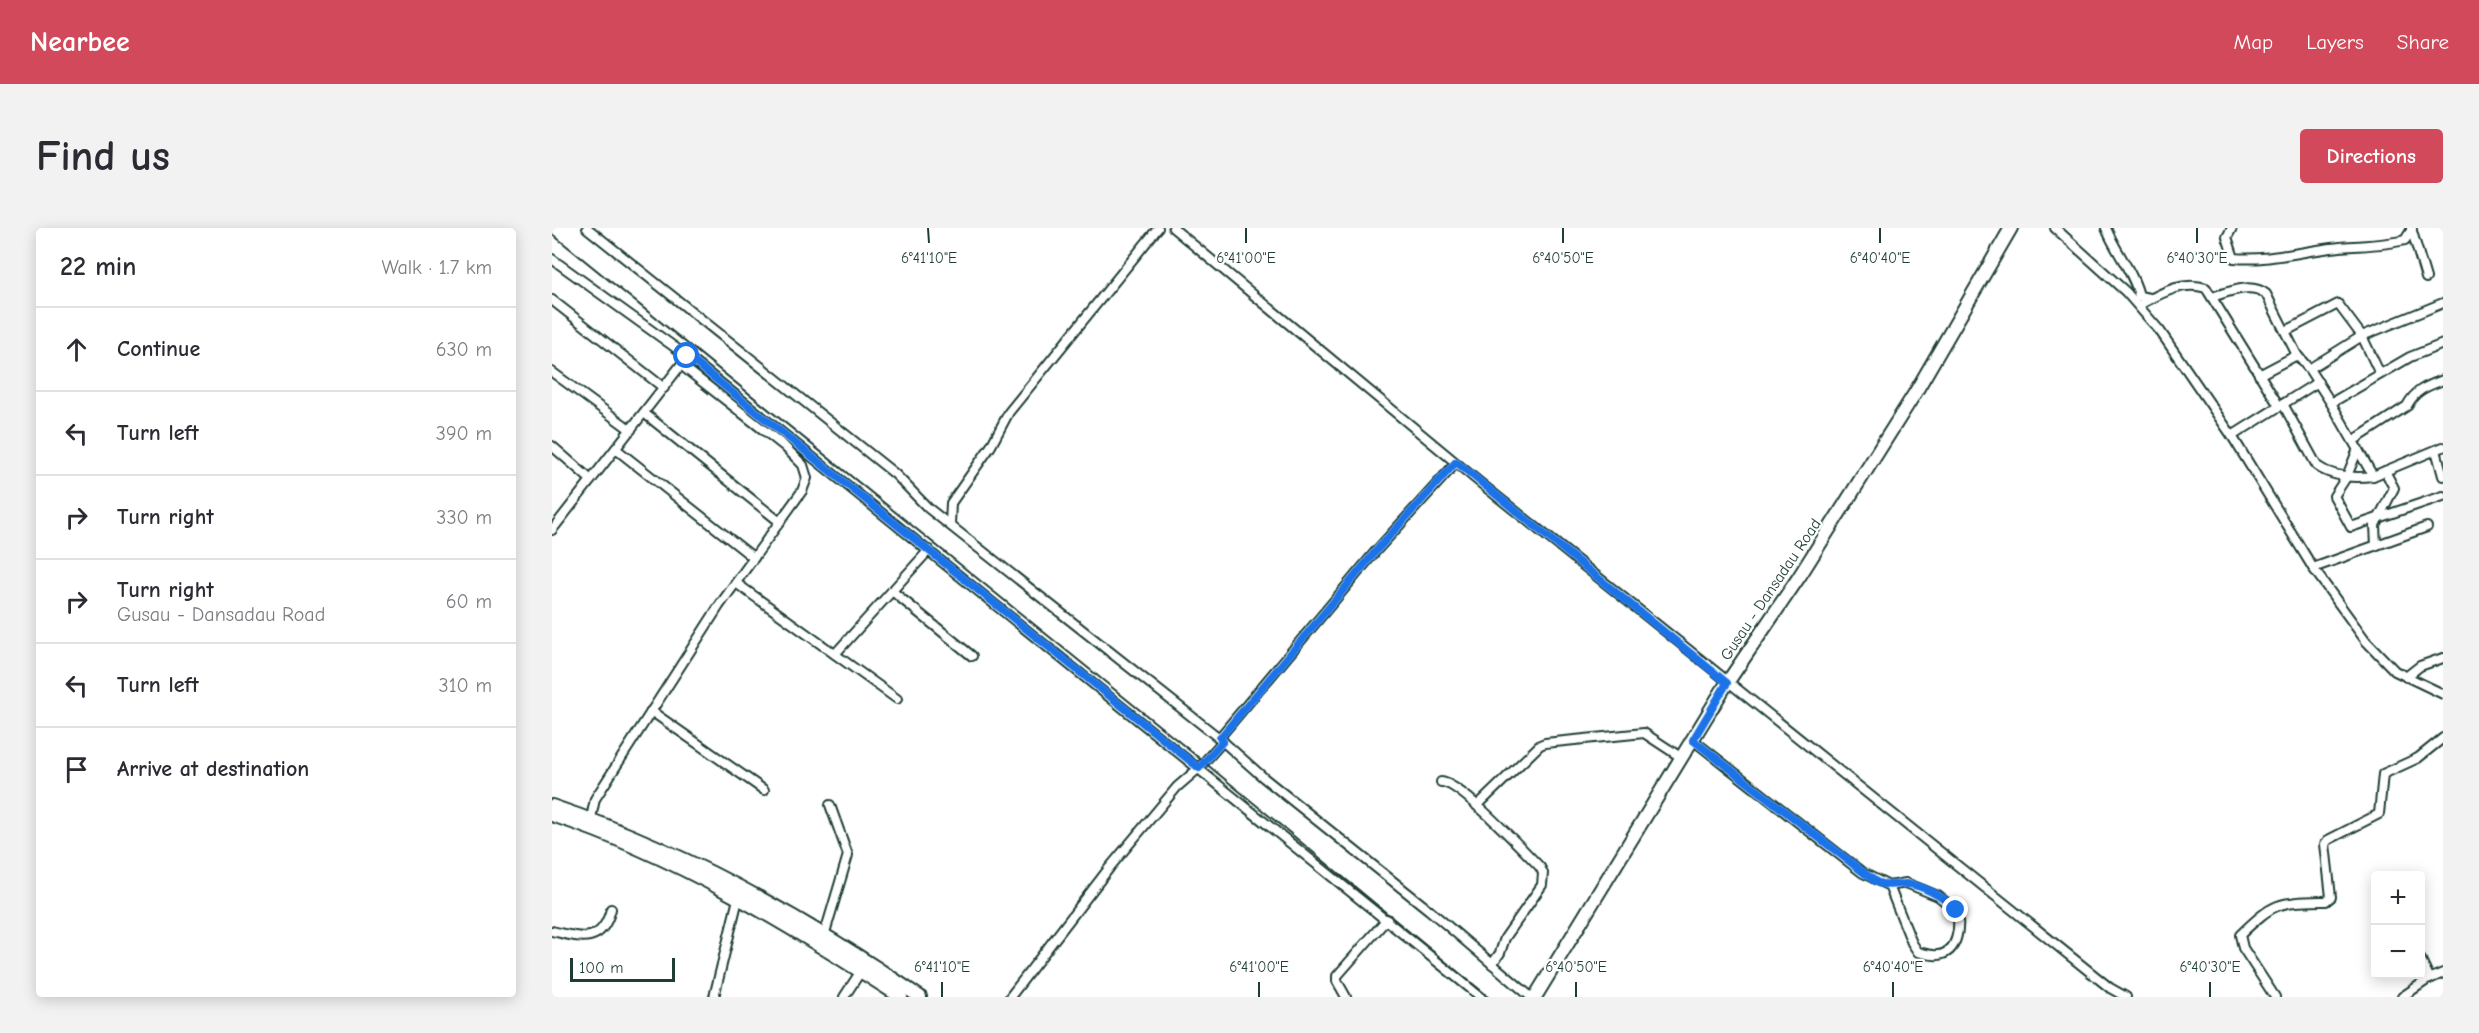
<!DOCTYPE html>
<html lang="en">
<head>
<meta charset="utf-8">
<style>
	body { margin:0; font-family:"Comic Neue",sans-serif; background:#f2f2f3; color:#2b2b33 }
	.controls { position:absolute; right:18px; bottom:18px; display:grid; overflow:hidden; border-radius:6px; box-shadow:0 3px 15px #0003 }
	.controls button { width:54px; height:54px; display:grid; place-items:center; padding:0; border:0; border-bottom:2px solid #e1e1e2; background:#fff; color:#2b2b33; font:30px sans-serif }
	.scale { position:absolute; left:18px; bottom:15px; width:105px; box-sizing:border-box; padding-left:6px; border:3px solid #1f3d34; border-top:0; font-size:16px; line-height:21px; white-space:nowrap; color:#1f3d34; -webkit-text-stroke:4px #fff; paint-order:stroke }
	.stop { position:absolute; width:18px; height:18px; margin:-14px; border:4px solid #1a73e8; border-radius:50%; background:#fff }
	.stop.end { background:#1a73e8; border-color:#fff; box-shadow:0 2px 6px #0008 }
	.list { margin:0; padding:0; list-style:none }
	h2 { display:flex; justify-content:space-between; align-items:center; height:78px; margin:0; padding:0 24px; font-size:26px }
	h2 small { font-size:20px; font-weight:400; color:#7c7c81 }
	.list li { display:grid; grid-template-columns:39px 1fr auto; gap:18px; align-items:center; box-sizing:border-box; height:84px; padding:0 24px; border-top:2px solid #e1e1e2 }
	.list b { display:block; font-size:22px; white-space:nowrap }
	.list p { margin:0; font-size:20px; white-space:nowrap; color:#7c7c81 }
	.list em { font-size:20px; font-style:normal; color:#7c7c81 }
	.icon { flex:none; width:33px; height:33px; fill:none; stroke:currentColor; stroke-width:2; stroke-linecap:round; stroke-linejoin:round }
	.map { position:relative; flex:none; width:1891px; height:769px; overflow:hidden; border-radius:6px }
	header { display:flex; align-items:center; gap:36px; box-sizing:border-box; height:84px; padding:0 30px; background:#d1495b; color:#fff }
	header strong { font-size:28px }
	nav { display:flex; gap:33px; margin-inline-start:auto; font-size:21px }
	.intro { display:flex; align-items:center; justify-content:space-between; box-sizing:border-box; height:144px; padding:0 36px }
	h1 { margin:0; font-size:42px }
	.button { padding:15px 27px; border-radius:6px; background:#d1495b; color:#fff; font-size:21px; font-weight:700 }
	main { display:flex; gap:36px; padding:0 36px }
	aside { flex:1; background:#fff; border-radius:6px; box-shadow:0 3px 15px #0003 }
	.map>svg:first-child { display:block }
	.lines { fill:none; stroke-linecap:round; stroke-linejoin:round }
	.minor-casing { stroke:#1f3d34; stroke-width:12 }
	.primary-casing { stroke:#1f3d34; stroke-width:16 }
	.minor { stroke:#fff; stroke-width:8 }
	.primary { stroke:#fff; stroke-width:12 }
	.rail { stroke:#1f3d34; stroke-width:2 }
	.route { stroke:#1a73e8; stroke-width:8 }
	.ticks { fill:none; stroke:#1f3d34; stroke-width:2 }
	.labels { text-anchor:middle; stroke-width:4.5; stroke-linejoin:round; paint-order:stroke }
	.street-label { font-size:16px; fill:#1f3d34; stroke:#fff }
	.ticks-label { font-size:15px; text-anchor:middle; fill:#1f3d34; stroke:#fff; stroke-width:4.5; stroke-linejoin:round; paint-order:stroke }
</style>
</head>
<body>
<header>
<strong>Nearbee</strong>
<nav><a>Map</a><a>Layers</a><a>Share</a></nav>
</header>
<div class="intro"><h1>Find us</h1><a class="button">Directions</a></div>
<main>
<aside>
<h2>22 min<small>Walk · 1.7 km</small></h2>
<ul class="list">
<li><svg class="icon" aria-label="ahead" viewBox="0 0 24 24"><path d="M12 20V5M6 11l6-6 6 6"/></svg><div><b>Continue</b></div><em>630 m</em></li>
<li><svg class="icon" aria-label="left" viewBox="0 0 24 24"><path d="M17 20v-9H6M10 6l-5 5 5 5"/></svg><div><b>Turn left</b></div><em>390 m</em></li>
<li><svg class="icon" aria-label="right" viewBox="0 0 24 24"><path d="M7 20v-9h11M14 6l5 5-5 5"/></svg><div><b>Turn right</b></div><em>330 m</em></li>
<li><svg class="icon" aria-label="right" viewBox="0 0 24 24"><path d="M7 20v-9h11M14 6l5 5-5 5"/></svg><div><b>Turn right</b><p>Gusau - Dansadau Road</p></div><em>60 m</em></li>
<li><svg class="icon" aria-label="left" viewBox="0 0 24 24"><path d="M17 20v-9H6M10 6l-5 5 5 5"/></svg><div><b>Turn left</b></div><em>310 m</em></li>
<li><svg class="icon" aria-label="arrive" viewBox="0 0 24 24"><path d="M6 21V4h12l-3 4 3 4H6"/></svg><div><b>Arrive at destination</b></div></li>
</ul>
</aside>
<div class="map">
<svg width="1891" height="769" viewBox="0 0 1891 769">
	<rect width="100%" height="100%" fill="#fff"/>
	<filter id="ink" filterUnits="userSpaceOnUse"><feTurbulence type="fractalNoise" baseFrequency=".0167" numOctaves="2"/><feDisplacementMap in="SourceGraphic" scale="12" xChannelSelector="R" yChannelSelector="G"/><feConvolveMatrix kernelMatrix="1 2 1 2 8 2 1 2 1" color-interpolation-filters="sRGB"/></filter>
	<g filter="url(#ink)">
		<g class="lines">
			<g class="minor-casing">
				<g id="minor">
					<polyline points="35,0 343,246 376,280 667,510 712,550 877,682 979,769"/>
					<polyline points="621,0 926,253 1558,760 1574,769"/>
					<polyline points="1503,0 1574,64 1608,103 1680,208 1761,340 1814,413 1843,443 1891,466"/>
					<path d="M1554,0C1563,23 1582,45 1587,68L1598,70"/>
					<path d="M1680,0L1675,9L1682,30C1714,33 1747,24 1779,20C1804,17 1829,18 1853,12L1860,1"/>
					<polyline points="1859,0 1874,50"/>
					<polyline points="0,31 135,128 929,769"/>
					<path d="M1660,69C1676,64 1699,54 1714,66L1745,127L1757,141L1779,175L1821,248C1803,250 1780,249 1765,238L1731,176"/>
					<polyline points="0,72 112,160"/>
					<path d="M1587,77C1608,66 1630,52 1654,60L1727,178"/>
					<polyline points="1734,103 1786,76 1810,108 1828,146"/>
					<polyline points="1757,141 1810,108 1891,75"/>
					<polyline points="0,144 79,202"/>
					<polyline points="1707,147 1745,127"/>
					<polyline points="1779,175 1858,129 1891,116"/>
					<polyline points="92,185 228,294"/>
					<polyline points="1680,208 1766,154"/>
					<path d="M1801,213L1855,178C1863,162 1875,158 1891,152"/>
					<polyline points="0,218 39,252"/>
					<polyline points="64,221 202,330"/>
					<polyline points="1806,221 1795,248 1782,268 1799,299 1891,268"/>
					<polyline points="1884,222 1891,248"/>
					<polyline points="1821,248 1891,219"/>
					<polyline points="398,296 399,275 439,218 457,184 606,0"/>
					<polyline points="0,302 132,133"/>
					<polyline points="1824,317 1823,297 1842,260 1833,243"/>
					<polyline points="1761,340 1875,299"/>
					<polyline points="184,355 345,471"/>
					<polyline points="340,363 420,428"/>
					<polyline points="283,426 377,322"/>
					<polyline points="1854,449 1868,438 1891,430"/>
					<polyline points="99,483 212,562"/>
					<polyline points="667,510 823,324 904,235"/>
					<polyline points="1141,512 1311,645 1337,658"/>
					<path d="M889,554C908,554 972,623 988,639L991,645L990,657L953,710L948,725L940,736"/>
					<polyline points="925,578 988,517 993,515 1092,505 1130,530"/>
					<polyline points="38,595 43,571 167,378 250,263 255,250 251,237 232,218 129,137"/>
					<path d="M1354,655L1386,668L1404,682C1409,698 1406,725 1386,727C1379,728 1372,725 1366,724L1360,715L1337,658Z"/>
					<path d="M0,703C29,710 50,717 59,681"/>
					<polyline points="272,708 296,627 278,577"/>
					<polyline points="1868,730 1878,751"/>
					<polyline points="162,769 186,671"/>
					<polyline points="292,769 309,743"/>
					<polyline points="458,769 558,639 625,559 647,540 671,513"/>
					<polyline points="794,769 785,753 785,748 835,691"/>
					<path d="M1723,769L1691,720L1688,707C1723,673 1727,674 1774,673L1779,669L1773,616L1776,612L1827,586L1831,546L1866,530L1891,510"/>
					<polyline points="1850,769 1875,752 1891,745"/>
				</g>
			</g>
			<g class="primary-casing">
				<g id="primary">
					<path d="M0,578C131,622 255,691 368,769"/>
					<path d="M0,587C125,628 239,698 349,769"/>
					<polyline points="983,769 1175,455 1247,349 1363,165 1459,0"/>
				</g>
			</g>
			<use href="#minor" class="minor"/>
			<use href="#primary" class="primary"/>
			<polyline class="rail" points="0,6 652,534 936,769"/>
		</g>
	</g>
	<g class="lines" filter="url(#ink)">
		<path class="route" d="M135,128L647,540L671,513L668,510L823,324L904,234L1175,455L1141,512L1324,654C1337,659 1339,656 1352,656C1368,655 1394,670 1404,682"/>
	</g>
	<path class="ticks" d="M376,0L377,15M694,0V15M1011,0V15M1328,0V15M1645,0V15M390,754V769M707,754V769M1024,754V769M1341,754V769M1658,754V769"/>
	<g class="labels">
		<g class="street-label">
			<text transform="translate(1218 361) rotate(-56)" y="6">Gusau - Dansadau Road</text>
		</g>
	</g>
	<g class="ticks-label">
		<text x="377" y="35">6°41'10"E</text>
		<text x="694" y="35">6°41'00"E</text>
		<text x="1011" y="35">6°40'50"E</text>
		<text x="1328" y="35">6°40'40"E</text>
		<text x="1645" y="35">6°40'30"E</text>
		<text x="390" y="744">6°41'10"E</text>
		<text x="707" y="744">6°41'00"E</text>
		<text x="1024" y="744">6°40'50"E</text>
		<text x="1341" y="744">6°40'40"E</text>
		<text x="1658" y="744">6°40'30"E</text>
	</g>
</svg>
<div class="controls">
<button>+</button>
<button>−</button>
</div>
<div class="scale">100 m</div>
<div class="stop" style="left:135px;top:128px"></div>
<div class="stop end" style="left:1404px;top:682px"></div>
</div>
</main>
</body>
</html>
